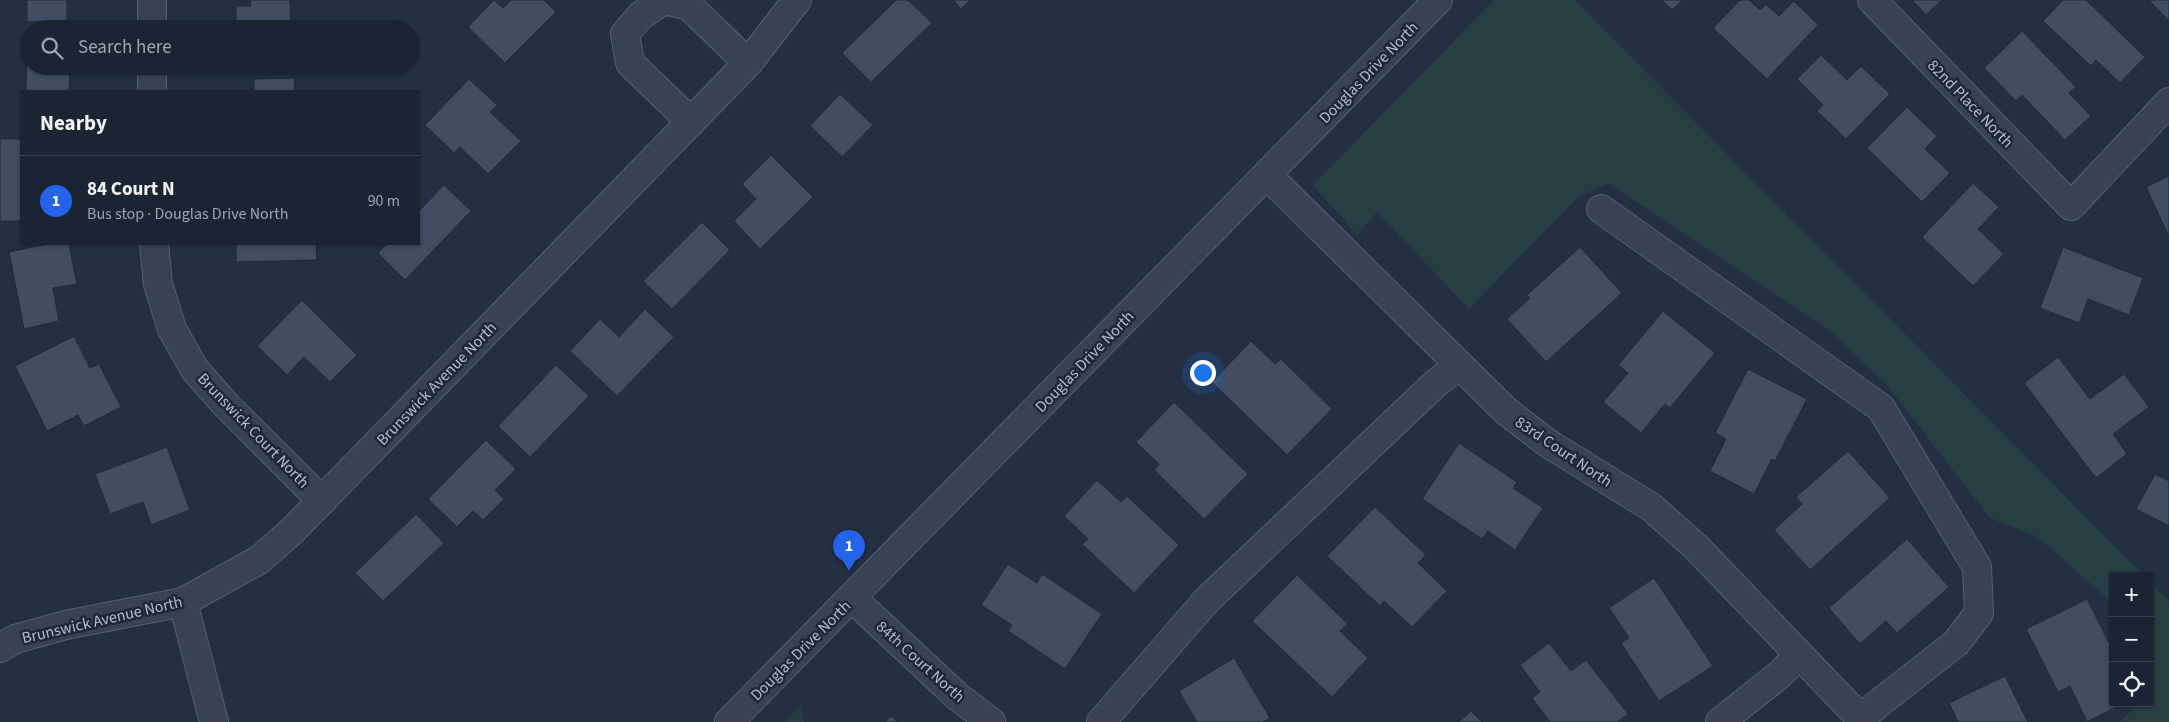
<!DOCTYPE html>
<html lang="en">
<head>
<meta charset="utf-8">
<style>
	body { margin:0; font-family:"Source Sans 3",sans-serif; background:#28303e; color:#f1f3f6 }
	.controls { position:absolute; right:15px; bottom:15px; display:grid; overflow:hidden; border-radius:0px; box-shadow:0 1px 4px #0004 }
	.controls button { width:45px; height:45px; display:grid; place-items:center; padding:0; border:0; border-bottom:1px solid #39414d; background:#1b2432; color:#f1f3f6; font:25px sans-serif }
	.you { position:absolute; left:1202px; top:372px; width:18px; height:18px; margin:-12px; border:4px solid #fff; border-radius:50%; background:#1a73e8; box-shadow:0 0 0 8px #1a73e833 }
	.badge { display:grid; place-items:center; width:32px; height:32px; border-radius:50%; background:#2563eb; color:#fff; font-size:16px; font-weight:700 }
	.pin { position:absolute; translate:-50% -41px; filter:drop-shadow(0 1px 2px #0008) }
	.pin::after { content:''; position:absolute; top:26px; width:18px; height:15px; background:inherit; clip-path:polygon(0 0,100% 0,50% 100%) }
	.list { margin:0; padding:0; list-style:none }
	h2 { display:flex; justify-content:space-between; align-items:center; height:65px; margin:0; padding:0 20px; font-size:21px }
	h2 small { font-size:16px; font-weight:400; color:#a0a4ac }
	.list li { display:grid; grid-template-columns:32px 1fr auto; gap:15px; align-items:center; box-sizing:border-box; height:90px; padding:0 20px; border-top:1px solid #39414d }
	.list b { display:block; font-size:19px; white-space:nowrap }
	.list p { margin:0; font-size:16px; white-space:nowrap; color:#a0a4ac }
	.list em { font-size:16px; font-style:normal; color:#a0a4ac }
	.icon { flex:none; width:28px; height:28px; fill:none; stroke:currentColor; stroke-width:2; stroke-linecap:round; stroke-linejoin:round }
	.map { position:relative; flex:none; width:2169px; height:722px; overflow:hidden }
	.search { position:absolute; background:#1b2432; box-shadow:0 1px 4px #0004; left:20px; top:20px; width:400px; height:55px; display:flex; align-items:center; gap:12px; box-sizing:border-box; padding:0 18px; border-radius:28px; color:#a0a4ac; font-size:19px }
	.panel { position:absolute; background:#1b2432; box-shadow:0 1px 4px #0004; left:20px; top:90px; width:400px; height:155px; border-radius:0px }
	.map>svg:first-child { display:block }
	.green { fill:#263f43 }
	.building { fill:#404d62; stroke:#1f2939 }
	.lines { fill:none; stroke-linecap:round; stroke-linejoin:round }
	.minor-casing { stroke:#56606f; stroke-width:30 }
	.minor { stroke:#384252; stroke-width:28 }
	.labels { text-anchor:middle; stroke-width:5; stroke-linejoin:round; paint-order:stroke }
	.street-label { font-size:16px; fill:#b5bdcc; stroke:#1d2737 }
</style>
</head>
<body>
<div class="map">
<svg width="2169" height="722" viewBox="0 0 2169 722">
	<rect width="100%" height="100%" fill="#243042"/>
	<g class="green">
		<polygon points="1494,0 1575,0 2144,576 2113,576 2113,604 2038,537 1990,518 1887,385 1829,330 1608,183 1577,198 1469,309 1377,212 1357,235 1313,185"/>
		<polygon points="2150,582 2169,601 2169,722 2120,722 2138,703 2150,703"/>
		<polygon points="800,706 804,722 785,722"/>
	</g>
	<g class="building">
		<polygon points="27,0 67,0 67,21 27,22"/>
		<polygon points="250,0 290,0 291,29 236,29 236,6 251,6"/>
		<polygon points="494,0 503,8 511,0 544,0 556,12 505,63 468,27"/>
		<polygon points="896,0 908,0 932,23 871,82 842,53"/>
		<polygon points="953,0 970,0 961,9"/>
		<polygon points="1662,0 1683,0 1672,10"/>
		<polygon points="1740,0 1749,0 1760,10 1766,4 1779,16 1794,1 1818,25 1767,79 1713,28"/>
		<polygon points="1912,0 1942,0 1926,15"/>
		<polygon points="2063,0 2086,0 2145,57 2120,83 2096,60 2091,66 2043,21"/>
		<polygon points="2149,0 2169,0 2169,21"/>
		<polygon points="2022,31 2076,87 2069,93 2091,116 2065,140 2022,95 2016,101 1984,68"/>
		<polygon points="27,39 29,66 70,66 69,91 26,91"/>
		<polygon points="1821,55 1847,80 1861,66 1890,94 1846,139 1817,111 1823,105 1797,79"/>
		<polygon points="294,78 295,91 254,91 254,79"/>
		<polygon points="469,79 497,105 490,112 521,141 488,174 460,147 454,153 425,125"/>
		<polygon points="840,94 873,125 842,157 810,126"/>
		<polygon points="1907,107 1937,136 1925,149 1950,173 1922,202 1867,148"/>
		<rect x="0" y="139" width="21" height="82"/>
		<polygon points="771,155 813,197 760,249 734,221 756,199 742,184"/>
		<polygon points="2169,176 2169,237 2146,187"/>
		<polygon points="1973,183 1999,207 1978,229 2004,254 1973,286 1922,237"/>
		<polygon points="444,185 471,211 405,280 378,253 387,244 419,244 419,211"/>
		<polygon points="702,222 730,250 672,309 643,281"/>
		<polygon points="48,244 69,244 77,284 53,288 59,321 24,329 9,252"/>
		<polygon points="236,244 316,244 317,260 236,262"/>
		<polygon points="1580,247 1622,293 1546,362 1507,319 1530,298 1527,295"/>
		<polygon points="2063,247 2143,278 2129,315 2088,299 2079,323 2040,308"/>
		<polygon points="302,300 357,355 330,382 304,357 287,375 257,346"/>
		<polygon points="645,309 674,337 617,396 570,351 600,319 619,337"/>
		<polygon points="1663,311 1715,353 1670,408 1665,404 1641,433 1603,402 1628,373 1618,365"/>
		<polygon points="74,336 90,368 99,364 121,407 84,426 78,415 47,431 15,366"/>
		<polygon points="1251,341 1275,364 1281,359 1332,409 1287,455 1212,382"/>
		<polygon points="2058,357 2090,399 2124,374 2149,407 2113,434 2127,454 2096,478 2024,383"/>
		<polygon points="556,365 589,396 530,457 498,426"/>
		<polygon points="1748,369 1807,399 1775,461 1772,459 1754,494 1710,471 1726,439 1715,433"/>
		<polygon points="1174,402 1248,474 1204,519 1154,470 1159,464 1136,442"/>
		<polygon points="486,440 516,469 495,490 504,499 483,520 473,511 457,527 428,499"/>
		<polygon points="1459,443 1517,482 1513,488 1543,508 1515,550 1488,531 1482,539 1422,499"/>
		<polygon points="167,447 190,510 151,525 143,502 110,514 95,474"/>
		<polygon points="1848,451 1890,498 1810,570 1774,530 1802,504 1796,497"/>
		<polygon points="2155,474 2169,481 2169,526 2136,509"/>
		<polygon points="1097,480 1121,502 1127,496 1179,545 1134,593 1082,544 1088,539 1064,516"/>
		<polygon points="1375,507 1426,555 1418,563 1447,591 1412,627 1384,601 1380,606 1327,556"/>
		<polygon points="416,514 444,543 383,601 355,573"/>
		<polygon points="1907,539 1949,587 1897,633 1886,621 1860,644 1829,608"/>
		<polygon points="1008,564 1037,583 1042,574 1102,614 1065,669 1008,631 1012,625 981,605"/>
		<polygon points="1297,575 1348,624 1340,631 1368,658 1332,697 1252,621"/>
		<polygon points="1654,578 1713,666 1659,701 1621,643 1629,638 1609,608"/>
		<polygon points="2087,599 2113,651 2113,665 2110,667 2113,673 2113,703 2124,703 2087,722 2070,686 2058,692 2026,629"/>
		<polygon points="1549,643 1571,671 1586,660 1628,714 1617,722 1550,722 1532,698 1540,692 1520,665"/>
		<polygon points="1234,658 1270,718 1263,722 1197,722 1179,691"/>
		<polygon points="2005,676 2028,722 1958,722 1949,703"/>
		<polygon points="1471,711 1482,722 1459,722"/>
		<polygon points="892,716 897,722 884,722"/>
	</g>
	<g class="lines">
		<g class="minor-casing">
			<g id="minor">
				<polyline points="152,0 152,29"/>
				<polyline points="1872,0 2071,206 2169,102"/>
				<polyline points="152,66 152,91"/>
				<polyline points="691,122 630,63 625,34 640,16 664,0 689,6 748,63"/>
				<polyline points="1267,175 1506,411 1549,444 1651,507 1696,547 1864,722"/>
				<polyline points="1601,209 1881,408 1977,567 1979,613 1956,643 1860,718"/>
				<polyline points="154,244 158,284 172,329 195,370 227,406 322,501"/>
				<polyline points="852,598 958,697 991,722"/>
				<polyline points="183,602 214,722"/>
				<polyline points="0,648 15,639 66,625 183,602 259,560 291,532 748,63 797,0"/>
				<polyline points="729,722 1438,0"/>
				<polyline points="1101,722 1206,601 1435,384 1458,366"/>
				<polyline points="1720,722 1779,675 1799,655"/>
			</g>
		</g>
		<use href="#minor" class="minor"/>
	</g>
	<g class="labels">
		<g class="street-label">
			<text transform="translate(1368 72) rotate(-46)" y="6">Douglas Drive North</text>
			<text transform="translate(1971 103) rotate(46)" y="6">82nd Place North</text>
			<text transform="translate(1084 361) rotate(-46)" y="6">Douglas Drive North</text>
			<text transform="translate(436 383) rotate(-46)" y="6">Brunswick Avenue North</text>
			<text transform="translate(254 430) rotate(46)" y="6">Brunswick Court North</text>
			<text transform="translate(1564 451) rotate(34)" y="6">83rd Court North</text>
			<text transform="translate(102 619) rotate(-13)" y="6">Brunswick Avenue North</text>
			<text transform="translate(800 650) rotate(-45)" y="6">Douglas Drive North</text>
			<text transform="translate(921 661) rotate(42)" y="6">84th Court North</text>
		</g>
	</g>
</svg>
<div class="controls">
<button>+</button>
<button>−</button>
<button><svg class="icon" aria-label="locate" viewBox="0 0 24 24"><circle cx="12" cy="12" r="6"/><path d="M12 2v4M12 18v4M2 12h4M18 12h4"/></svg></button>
</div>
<div class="you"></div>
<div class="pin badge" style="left:849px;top:571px">1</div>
<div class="search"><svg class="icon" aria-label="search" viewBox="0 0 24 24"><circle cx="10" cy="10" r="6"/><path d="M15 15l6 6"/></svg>Search here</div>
<section class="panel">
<h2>Nearby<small></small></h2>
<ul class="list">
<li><span class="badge">1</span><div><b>84 Court N</b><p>Bus stop · Douglas Drive North</p></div><em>90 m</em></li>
</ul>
</section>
</div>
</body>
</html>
